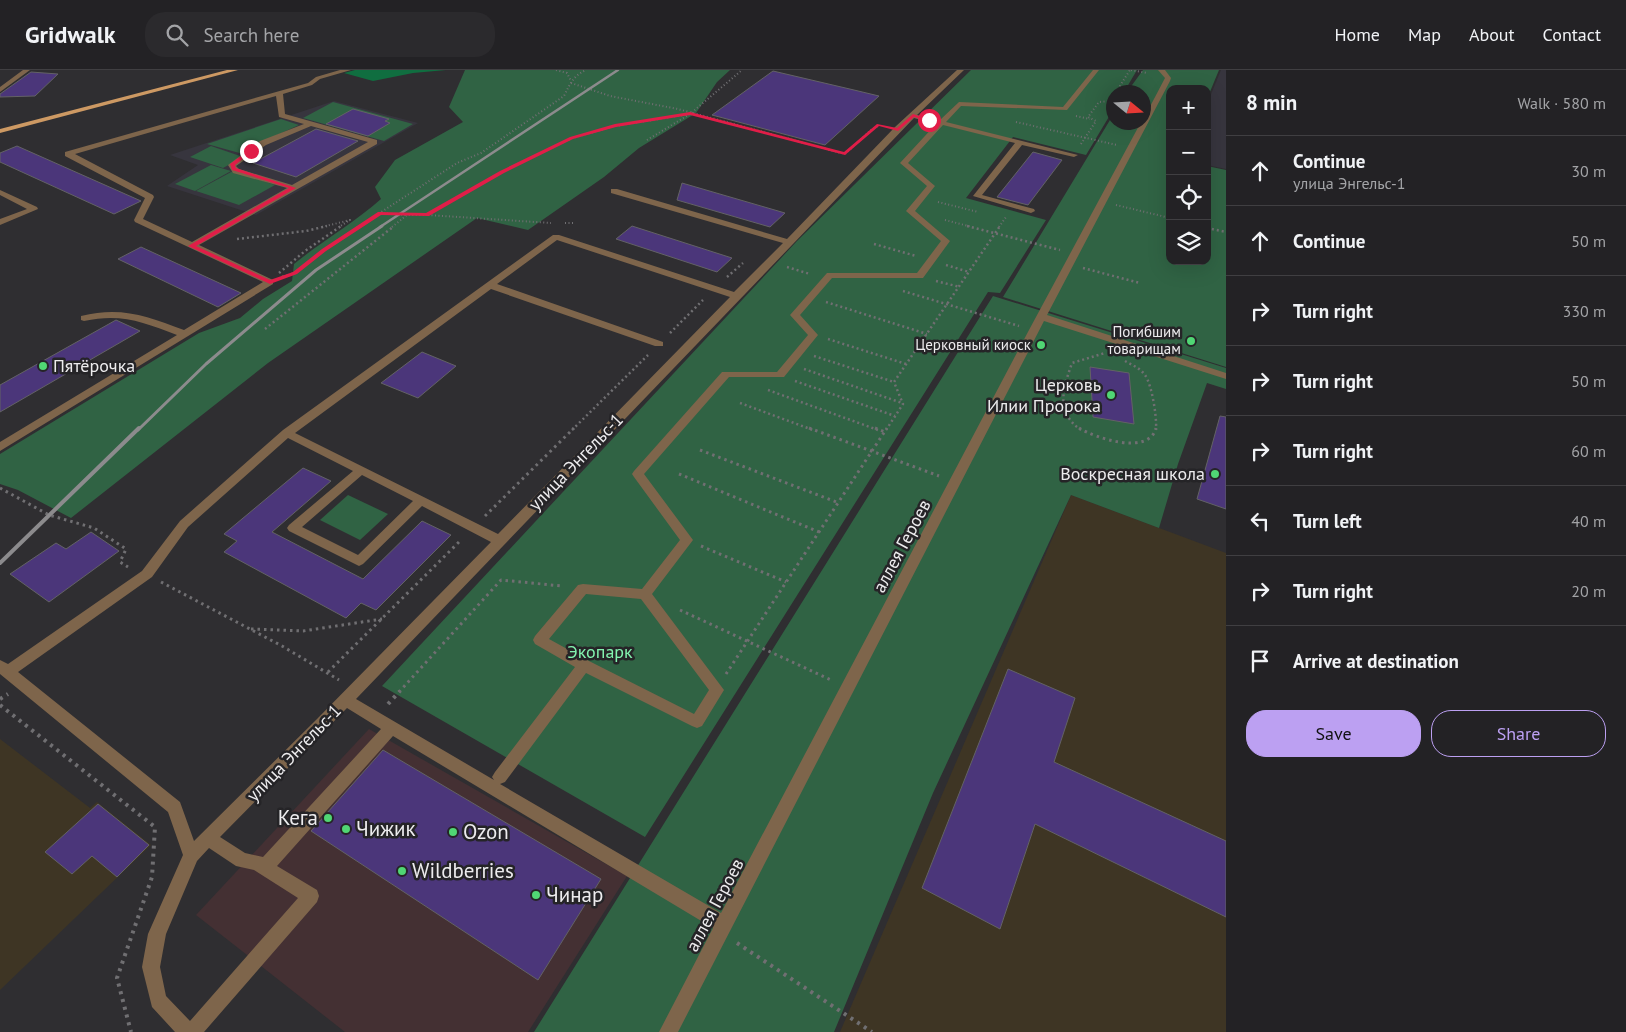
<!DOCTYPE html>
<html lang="en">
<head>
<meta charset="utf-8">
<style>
	body { margin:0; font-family:"PT Sans",sans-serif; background:#2b2a2d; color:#f1f3f6 }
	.controls { position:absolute; right:15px; top:15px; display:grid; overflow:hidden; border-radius:10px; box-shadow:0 5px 20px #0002 }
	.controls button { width:45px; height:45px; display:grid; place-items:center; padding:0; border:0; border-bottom:1px solid #403f42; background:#232225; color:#f1f3f6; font:25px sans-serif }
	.compass { position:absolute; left:1106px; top:15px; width:45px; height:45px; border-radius:50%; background:#232225; box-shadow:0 5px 20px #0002; rotate:108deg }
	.stop { position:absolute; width:15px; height:15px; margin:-11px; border:4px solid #e11d48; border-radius:50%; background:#fff }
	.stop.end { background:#e11d48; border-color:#fff; box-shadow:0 1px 5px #0008 }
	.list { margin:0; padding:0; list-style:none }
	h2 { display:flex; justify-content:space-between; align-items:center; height:65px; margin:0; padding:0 20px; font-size:21px }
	h2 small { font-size:16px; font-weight:400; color:#a3a4a7 }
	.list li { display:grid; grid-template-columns:32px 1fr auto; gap:15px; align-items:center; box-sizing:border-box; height:70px; padding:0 20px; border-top:1px solid #403f42 }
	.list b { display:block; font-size:19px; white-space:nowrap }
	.list p { margin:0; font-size:16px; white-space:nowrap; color:#a3a4a7 }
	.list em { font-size:16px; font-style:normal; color:#a3a4a7 }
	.actions { display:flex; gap:10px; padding:15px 20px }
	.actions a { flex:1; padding:11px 0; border:1px solid #bca0f2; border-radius:20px; text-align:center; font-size:18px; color:#bca0f2 }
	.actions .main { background:#bca0f2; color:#111 }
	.icon { flex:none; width:28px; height:28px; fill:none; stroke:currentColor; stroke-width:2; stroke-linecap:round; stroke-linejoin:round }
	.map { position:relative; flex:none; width:1226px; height:962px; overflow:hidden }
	header { display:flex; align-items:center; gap:30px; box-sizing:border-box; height:70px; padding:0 25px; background:#232225; border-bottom:1px solid #403f42 }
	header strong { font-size:24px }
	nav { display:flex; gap:28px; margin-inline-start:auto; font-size:18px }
	.search { width:350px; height:45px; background:#2b2a2d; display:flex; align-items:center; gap:12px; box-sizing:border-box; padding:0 18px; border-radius:20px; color:#a3a4a7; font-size:19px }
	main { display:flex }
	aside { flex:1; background:#232225 }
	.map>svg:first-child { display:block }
	.commercial { fill:#443033 }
	.industrial { fill:#3e3524 }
	.built { fill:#37353e }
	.green { fill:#306344 }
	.forest { fill:#106e40 }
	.building { fill:#4b367a; stroke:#636265 }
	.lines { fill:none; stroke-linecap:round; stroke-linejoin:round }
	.path-far3 { stroke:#706f72; stroke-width:2; stroke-dasharray:1 2.5; stroke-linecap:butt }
	.path-far2 { stroke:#706f72; stroke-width:2.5; stroke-dasharray:2 3; stroke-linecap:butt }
	.path-far1 { stroke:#706f72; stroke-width:3; stroke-dasharray:2.5 4; stroke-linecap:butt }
	.path { stroke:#706f72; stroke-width:4; stroke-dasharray:3 5; stroke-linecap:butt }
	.minor { fill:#7e654b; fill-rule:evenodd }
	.major { fill:#cd9963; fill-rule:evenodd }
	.rail-far2 { stroke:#8c8b8d; stroke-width:2.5 }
	.rail-far1 { stroke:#8c8b8d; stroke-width:3 }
	.rail { stroke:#8c8b8d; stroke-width:4 }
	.route { fill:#e11d48 }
	.poi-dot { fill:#50d674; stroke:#252427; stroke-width:2 }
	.labels { text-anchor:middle; stroke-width:5; stroke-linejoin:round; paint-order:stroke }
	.far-poi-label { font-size:15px; fill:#edecee; stroke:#252427; text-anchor:end }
	.poi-label { font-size:18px; fill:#edecee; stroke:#252427; text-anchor:end }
	.street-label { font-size:18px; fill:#edecee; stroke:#252427 }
	.park-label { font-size:18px; fill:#83f3af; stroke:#252427 }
	.near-poi-label { font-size:21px; fill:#edecee; stroke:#252427; text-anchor:start }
</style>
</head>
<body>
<header>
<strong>Gridwalk</strong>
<div class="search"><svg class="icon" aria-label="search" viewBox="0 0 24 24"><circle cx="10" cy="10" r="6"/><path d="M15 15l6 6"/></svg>Search here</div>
<nav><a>Home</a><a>Map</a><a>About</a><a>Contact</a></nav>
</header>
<main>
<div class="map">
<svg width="1226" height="962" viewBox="0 0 1226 962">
	<rect width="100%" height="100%" fill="#2f2e31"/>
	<polygon class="commercial" points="369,659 627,806 528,962 345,962 196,845"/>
	<g class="industrial">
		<polygon points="1071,425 1226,483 1226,962 840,962"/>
		<polygon points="0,669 90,738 97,732 151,775 0,920"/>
	</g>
	<g class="built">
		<polygon points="1221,0 1226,0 1226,99 1207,95 1207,34"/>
		<polygon points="334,31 418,53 256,145 167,116 198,95 170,85"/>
	</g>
	<g class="green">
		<path d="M465,0H730L717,12L696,43L639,78L604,107L528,160L477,148L268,293L71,448L18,420L0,414V384L199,263L240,248L263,229L292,211L294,194C322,171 354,153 381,129L375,117L395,90L463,52L449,37Z"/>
		<polygon points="971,0 1137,0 1124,22 1114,22 1113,40 1086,85 1013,67 966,128 1046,150 1000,223 988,222 645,767 382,616 797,171"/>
		<polygon points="1143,0 1219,0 1207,29 1207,19 1170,19 1170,191 1207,191 1207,96 1226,100 1226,297 1003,227 1113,45 1114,52 1144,52 1144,22 1127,22"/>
		<polygon points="333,32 413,54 384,71 303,48"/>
		<polygon points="281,49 299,55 246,79 243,84 207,74"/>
		<polygon points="211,76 243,87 223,98 190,87"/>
		<polygon points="211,95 231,101 195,121 175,114"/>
		<polygon points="233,101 275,115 239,135 196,121"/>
		<polygon points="993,226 1226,298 1226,319 1207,313 1178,394 1159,458 1071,425 933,723 834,962 534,962"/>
		<polygon points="348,425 388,444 360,470 320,450"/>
	</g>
	<polygon class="forest" points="355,0 446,0 413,3 373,11 344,3"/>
	<g class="building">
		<polygon points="773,1 854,20 879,26 825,75 712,45"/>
		<polygon points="31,2 58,4 35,26 0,27 0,24"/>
		<polygon points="353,39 389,49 385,51 390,53 368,66 326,54"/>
		<polygon points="316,59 358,71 296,107 253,93"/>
		<polygon points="17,76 141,131 114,144 0,92 0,83"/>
		<polygon points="1033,82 1062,90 1028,135 997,127"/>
		<polygon points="682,113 785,143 770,157 677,130"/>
		<polygon points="632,156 732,188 717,202 616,169"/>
		<polygon points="141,177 241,223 218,237 118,189"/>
		<polygon points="116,250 140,261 0,342 0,315"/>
		<polygon points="422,282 456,296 418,328 381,313"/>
		<polygon points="1090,297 1129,303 1134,354 1093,347"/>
		<polygon points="1220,346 1226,347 1226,439 1197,429"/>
		<polygon points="303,398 331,411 272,462 363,509 422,451 451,465 376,540 361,533 346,548 224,482 237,471 224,464"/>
		<polygon points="91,462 119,481 49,532 10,504 56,473 66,479"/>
		<polygon points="1008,599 1075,628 1054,692 1226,771 1226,847 1035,754 1000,859 922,818"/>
		<polygon points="383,680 601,809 538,910 311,761"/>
		<polygon points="98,734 149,775 117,807 92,786 72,804 45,782"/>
	</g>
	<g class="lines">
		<g class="path-far3">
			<polyline points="556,0 567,3 571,11"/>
			<polyline points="1131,0 1147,3"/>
			<polyline points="571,13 610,26 678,39 845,84 871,60 880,55"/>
			<polyline points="1116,22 1130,0"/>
			<polyline points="1076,46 1090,49"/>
			<polyline points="1016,52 1117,75"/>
			<polyline points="1207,52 1209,52"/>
			<polyline points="647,70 690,44 742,0"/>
			<polyline points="1081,74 1096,51 1088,47 1099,32 1111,31 1114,27"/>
			<polyline points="938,132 978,142"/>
			<polyline points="1116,135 1170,148"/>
			<polyline points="380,143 406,145"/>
			<polyline points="428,145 551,153"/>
			<polyline points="945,150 972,157"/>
			<polyline points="565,153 574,153"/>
			<polyline points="322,157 350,150 339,157"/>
			<path d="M358,157L457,93L481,83L564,26C570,14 573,6 586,0"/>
			<polyline points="392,157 407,145 427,145 502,102 572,68 615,56 690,44"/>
			<polyline points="999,157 1006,147"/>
		</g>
		<g class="path-far2">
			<polyline points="967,156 1060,180"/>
			<polyline points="1207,158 1226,162"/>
			<polyline points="237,169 306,161 327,156"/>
			<polyline points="874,174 916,186"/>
			<polyline points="946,195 969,202"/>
			<polyline points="787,197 810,204"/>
			<polyline points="1083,198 1140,213"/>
			<polyline points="279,203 305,181 341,156"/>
			<polyline points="282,207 295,203 324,180 360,156"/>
			<polyline points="727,207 743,193"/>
			<polyline points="936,211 960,217"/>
			<polyline points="903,221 1019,256"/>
			<polyline points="826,232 927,264"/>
			<polyline points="265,259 394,156"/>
			<polyline points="670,263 703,230"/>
			<polyline points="828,269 906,294"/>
			<polyline points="814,286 894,312"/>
			<path d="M1125,291C1132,295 1140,298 1145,305C1152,315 1157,347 1156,360"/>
			<polyline points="804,299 902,333"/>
			<polyline points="795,311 895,346"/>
			<polyline points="768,320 878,360"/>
			<polyline points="740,333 813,360"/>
			<polyline points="572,360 648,285"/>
			<polyline points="886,360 903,334 894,312 1000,156"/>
			<path d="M1081,360C1055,342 1063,319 1072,293L1105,283"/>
		</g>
		<g class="path-far1">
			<polyline points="809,358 939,406"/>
			<polyline points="875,358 885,362"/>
			<path d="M1079,358C1095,368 1149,386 1156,358"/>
			<polyline points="700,380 839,433"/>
			<polyline points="679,404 819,462"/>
			<polyline points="0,418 49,445 94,458 126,479 120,492 128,497"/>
			<polyline points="485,446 574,358"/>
			<polyline points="701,476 786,512"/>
			<polyline points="161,512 282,576 339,610"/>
			<polyline points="680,540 831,610"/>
			<polyline points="251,559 303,561 382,549"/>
			<polyline points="328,602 461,470"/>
			<polyline points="726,604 887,358"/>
			<polyline points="399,622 501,510 562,516"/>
		</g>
		<g class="path">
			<polyline points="0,629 8,624"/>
			<polyline points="388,634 400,621"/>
			<polyline points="0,635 155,757 152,807 117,908 131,962"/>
			<polyline points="737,873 872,962"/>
		</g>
		<g class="minor">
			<polygon points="23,0 30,0 0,22 0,17"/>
			<path d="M340,0H351L320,9L312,15L283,24L285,44L377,70V74L199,175L273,210V214L0,381V372L177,265C143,252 121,243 84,251L81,250V246C121,236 147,246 184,260L263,212L135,152L134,150L145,128L65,86V82L308,13L316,7ZM276,26L279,47L304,54L260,71L228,95L233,103L287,118L192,172L143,149L154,127L153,125L75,84ZM311,56L368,72L292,115L239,99L236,96L266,75Z"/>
			<path d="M957,0H964L917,45L940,50L959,32L1063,37L1093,0H1099L1067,40L961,36L946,52L1078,85L1074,87L1022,75L982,125L1034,139L1035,141L1031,143L973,126L1015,73L943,55L908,93L935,116L915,141L950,171L923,208H832L800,245L818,265L784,307H729L644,404L693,470L652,524L724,620L702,656L697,658L692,656L586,603L505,712L500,714L721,843L1029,260L1141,52H1144V48L1165,8L1158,0H1165L1171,8L1170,11L1047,245L1226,303V309L1044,251L678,962H659L713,858L393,666L277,796L317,820L319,826L317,832L204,962H175L152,937L142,897L148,864L183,785L168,742L0,604V590L8,594L142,501L180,451L283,360L553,165H559L734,222L783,173L611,123V119H617L787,169L895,57ZM914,48L936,54L900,93L927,116L906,141L941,171L917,203H827L790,245L808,265L777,302H722L634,401L632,404L634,407L680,470L642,519L583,514L578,515L535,566L533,570L535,574L575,597L495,702L492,707L494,710L356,629ZM557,170L730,227L498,464L295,363L491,219L655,276H663V272L497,214ZM288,368L353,401L289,455L287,458L289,461L359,496L363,494L422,436L491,472L317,649L194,771L180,732L18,602L152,507L188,457ZM362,405L413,431L358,485L302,457ZM586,524L641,529L709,620L694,644L589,591L549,569ZM347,638L381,659L263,787L245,783L220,767ZM209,778L236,796L254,800L298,828L190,951L166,926L160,897L166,864L197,791Z"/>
			<polygon points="0,120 37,137 38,139 0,155 0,149 27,139 0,125"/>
		</g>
		<polygon class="major" points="227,0 238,0 0,63 0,59"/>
		<polyline class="rail-far2" points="380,157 618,0"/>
		<polyline class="rail-far1" points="138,360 206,294 316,200 382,156"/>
		<polyline class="rail" points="0,493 139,358"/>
	</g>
	<polygon class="route" points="690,42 844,82 877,54 897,58 913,44 931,50 929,51 914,47 898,61 879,56 845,85 690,45 616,57 573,69 504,103 429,146 381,145 326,181 297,204 270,214 188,176 289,118 232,100 230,94 249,80 253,81 235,95 236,98 296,118 196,176 270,210 293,202 322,179 378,142 426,143 500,101 570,67 615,54"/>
	<g class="poi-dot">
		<circle cx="1191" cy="271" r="5"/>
		<circle cx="1041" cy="275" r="5"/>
		<circle cx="43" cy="296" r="5"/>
		<circle cx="1111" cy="325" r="5"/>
		<circle cx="1215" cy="404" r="5"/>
		<circle cx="328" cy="748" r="5"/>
		<circle cx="346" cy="759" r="5"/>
		<circle cx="453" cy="762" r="5"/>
		<circle cx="402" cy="801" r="5"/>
		<circle cx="536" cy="825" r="5"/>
	</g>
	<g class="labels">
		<g class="far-poi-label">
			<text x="1181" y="267">Погибшим<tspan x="1181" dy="17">товарищам</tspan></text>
			<text x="1031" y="280">Церковный киоск</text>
		</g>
		<g class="poi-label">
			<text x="53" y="302" text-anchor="start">Пятёрочка</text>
			<text x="1101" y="321">Церковь<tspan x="1101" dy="21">Илии Пророка</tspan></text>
			<text x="1205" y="410">Воскресная школа</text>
		</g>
		<g class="street-label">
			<text transform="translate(576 392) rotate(-46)" y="6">улица Энгельс-1</text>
			<text transform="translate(902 476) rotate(-62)" y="6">аллея Героев</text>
			<text transform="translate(294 683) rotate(-46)" y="6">улица Энгельс-1</text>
			<text transform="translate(715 835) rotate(-62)" y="6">аллея Героев</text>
		</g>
		<g class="park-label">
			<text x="600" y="588">Экопарк</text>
		</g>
		<g class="near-poi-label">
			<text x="318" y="755" text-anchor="end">Кега</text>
			<text x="356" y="766">Чижик</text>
			<text x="463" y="769">Ozon</text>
			<text x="412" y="808">Wildberries</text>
			<text x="546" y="832">Чинар</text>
		</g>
	</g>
</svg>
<div class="controls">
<button>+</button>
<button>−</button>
<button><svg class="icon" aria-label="locate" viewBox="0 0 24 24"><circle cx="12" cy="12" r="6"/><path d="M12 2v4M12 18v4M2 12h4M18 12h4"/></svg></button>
<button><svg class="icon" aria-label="layers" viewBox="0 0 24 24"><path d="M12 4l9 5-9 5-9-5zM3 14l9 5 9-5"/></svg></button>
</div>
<svg class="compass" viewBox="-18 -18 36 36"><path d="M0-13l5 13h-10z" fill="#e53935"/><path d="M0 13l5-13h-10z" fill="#a3a4a7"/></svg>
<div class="stop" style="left:929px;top:50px"></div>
<div class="stop end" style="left:251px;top:81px"></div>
</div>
<aside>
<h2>8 min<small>Walk · 580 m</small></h2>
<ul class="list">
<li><svg class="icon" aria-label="ahead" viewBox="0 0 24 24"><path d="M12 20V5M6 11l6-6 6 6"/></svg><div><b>Continue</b><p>улица Энгельс-1</p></div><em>30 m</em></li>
<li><svg class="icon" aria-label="ahead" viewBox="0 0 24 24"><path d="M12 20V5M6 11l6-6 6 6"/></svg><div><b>Continue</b></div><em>50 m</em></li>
<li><svg class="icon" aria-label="right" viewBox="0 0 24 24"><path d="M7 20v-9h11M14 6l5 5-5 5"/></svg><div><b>Turn right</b></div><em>330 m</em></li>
<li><svg class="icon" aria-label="right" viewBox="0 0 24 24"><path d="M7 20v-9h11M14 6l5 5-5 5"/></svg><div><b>Turn right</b></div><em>50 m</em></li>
<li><svg class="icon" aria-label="right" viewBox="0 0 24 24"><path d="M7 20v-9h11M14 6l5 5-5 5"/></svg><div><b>Turn right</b></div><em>60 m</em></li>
<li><svg class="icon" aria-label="left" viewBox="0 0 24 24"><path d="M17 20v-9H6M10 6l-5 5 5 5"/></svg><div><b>Turn left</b></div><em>40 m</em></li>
<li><svg class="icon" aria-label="right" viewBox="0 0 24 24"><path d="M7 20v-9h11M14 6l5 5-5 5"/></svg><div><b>Turn right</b></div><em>20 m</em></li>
<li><svg class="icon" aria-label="arrive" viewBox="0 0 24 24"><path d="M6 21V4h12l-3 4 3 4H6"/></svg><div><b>Arrive at destination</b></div></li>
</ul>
<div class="actions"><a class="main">Save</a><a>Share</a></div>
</aside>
</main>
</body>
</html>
